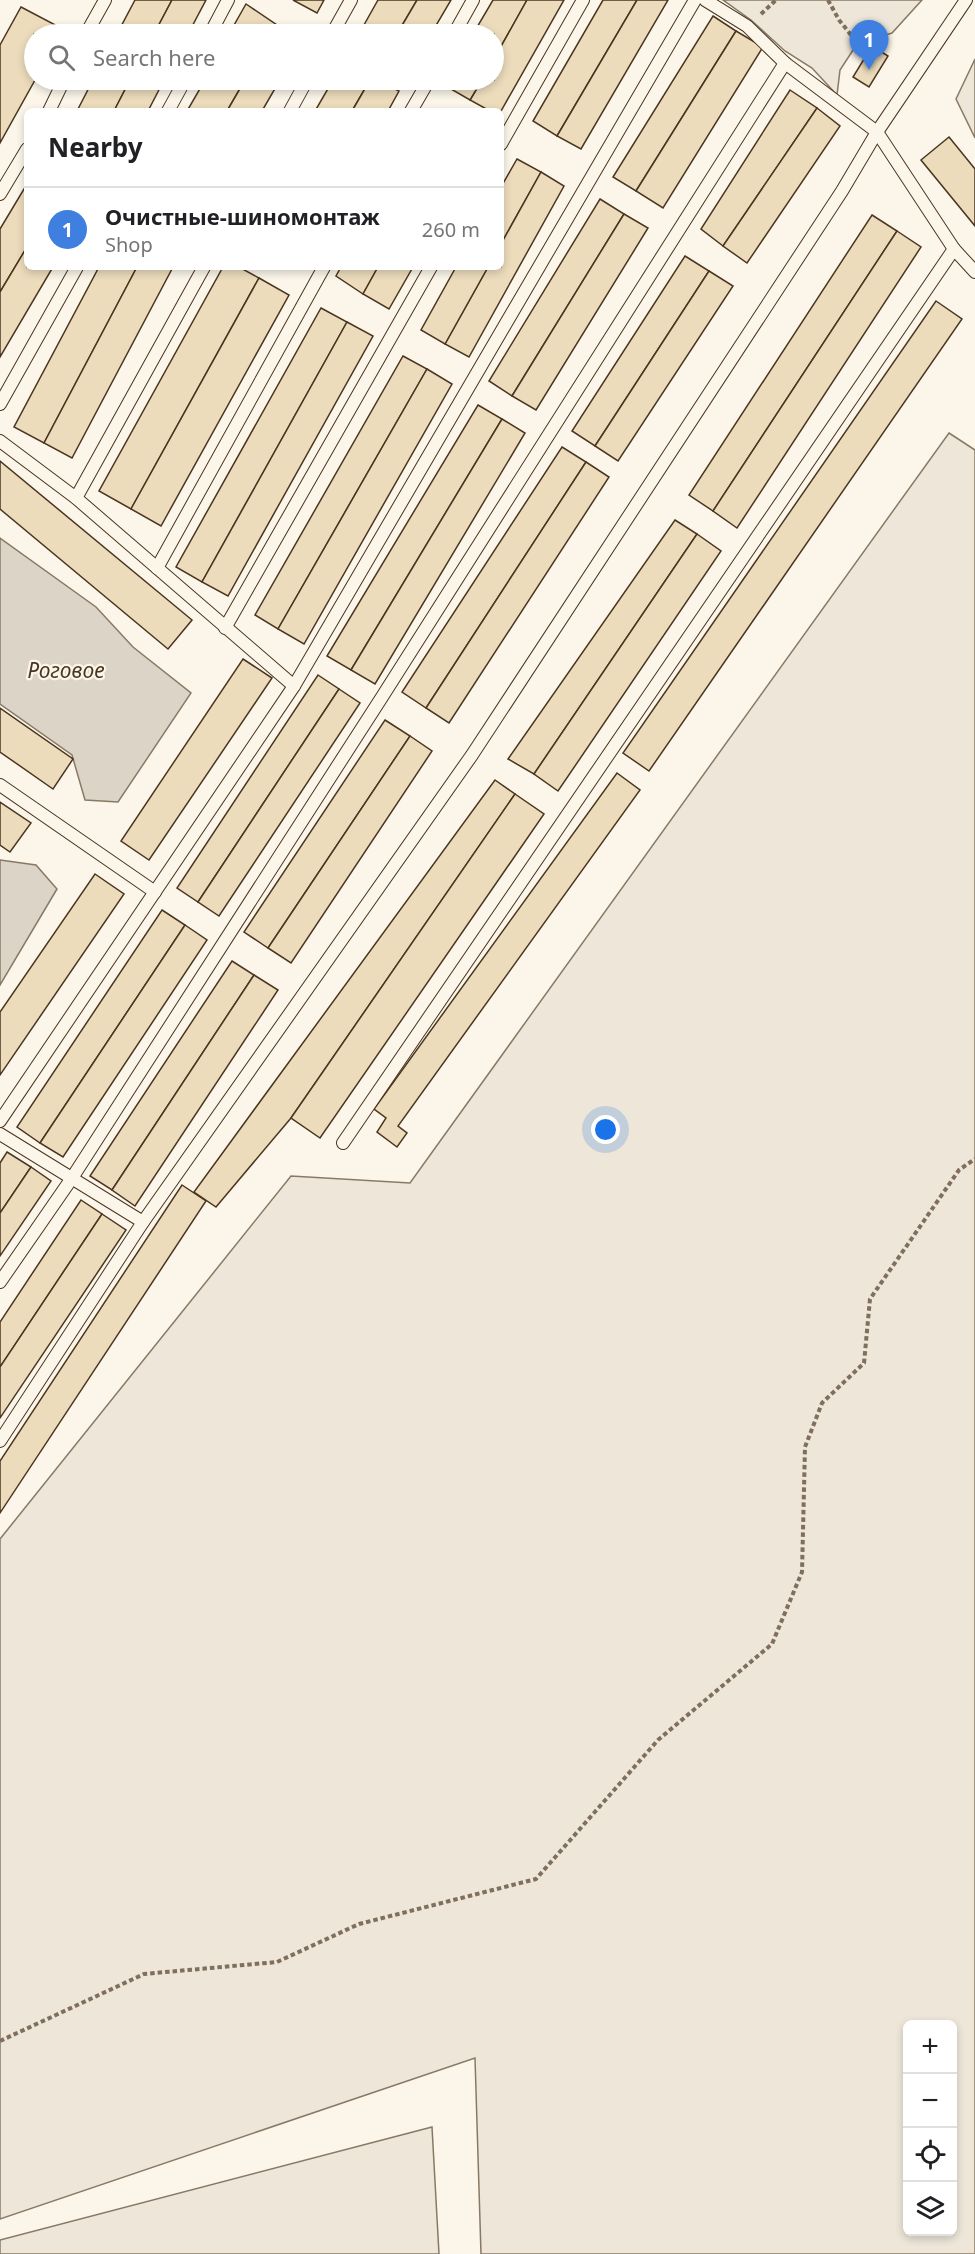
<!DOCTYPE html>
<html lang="en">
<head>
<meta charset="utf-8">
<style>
	body { margin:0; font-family:"Noto Sans",sans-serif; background:#f2f2f2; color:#202124 }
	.controls { position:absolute; right:18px; bottom:18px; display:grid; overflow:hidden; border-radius:9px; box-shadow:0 3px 9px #0003 }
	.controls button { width:54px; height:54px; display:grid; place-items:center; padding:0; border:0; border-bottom:2px solid #e0e0e0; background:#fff; color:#202124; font:30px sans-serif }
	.you { position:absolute; left:606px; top:1130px; width:21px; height:21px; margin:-15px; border:4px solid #fff; border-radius:50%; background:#1a73e8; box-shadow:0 0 0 9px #1a73e833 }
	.badge { display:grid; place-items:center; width:39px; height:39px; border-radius:50%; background:#111827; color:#fff; font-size:20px; font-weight:700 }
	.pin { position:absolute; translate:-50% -50px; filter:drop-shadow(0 2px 3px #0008) }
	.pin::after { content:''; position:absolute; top:32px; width:21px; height:18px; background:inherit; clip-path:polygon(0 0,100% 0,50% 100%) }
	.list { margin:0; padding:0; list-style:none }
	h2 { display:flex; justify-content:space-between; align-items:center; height:78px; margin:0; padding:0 24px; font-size:26px }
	h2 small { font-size:20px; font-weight:400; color:#757577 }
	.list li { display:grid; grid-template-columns:39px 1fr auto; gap:18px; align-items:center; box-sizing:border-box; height:84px; padding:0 24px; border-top:2px solid #e0e0e0 }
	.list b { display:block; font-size:22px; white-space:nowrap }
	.list p { margin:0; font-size:20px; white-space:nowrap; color:#757577 }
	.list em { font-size:20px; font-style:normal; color:#757577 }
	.icon { flex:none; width:33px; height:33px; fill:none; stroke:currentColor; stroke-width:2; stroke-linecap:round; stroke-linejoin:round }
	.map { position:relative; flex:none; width:975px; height:2254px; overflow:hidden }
	.search { position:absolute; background:#fff; box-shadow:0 3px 9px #0003; left:24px; top:24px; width:480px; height:66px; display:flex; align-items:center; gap:15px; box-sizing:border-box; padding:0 21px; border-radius:33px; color:#757577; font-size:22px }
	.panel { position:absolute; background:#fff; box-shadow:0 3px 9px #0003; left:24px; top:108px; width:480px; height:162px; border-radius:9px }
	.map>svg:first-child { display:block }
	.green { fill:#ede6d9; stroke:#887966; stroke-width:1.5; fill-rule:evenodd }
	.water { fill:#dcd4c6; stroke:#887966; stroke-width:1.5 }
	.building { fill:#ecdcbc; stroke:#4a3520; stroke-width:1.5 }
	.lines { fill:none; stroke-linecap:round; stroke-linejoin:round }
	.service-casing { stroke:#4a3520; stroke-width:14 }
	.path { stroke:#7f6f5c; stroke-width:4; stroke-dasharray:4.5 3; stroke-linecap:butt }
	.service { stroke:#fbf6e9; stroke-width:12 }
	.labels { text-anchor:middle; stroke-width:4.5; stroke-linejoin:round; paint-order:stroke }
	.water-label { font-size:21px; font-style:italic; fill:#4a3520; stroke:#fbf6e9 }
</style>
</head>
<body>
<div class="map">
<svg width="975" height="2254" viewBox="0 0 975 2254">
	<rect width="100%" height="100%" fill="#fbf6e9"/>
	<g class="green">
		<polygon points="723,0 922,0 892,33 857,44 840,70 837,95 812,68 785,51 751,20"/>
		<polygon points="975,59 975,138 956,99"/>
		<path d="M949,433L975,450V2254H481L475,2058L0,2219V1539L291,1176L410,1183ZM908,2024H952V2232H908Z"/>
		<polygon points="432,2127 439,2254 0,2254 0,2240"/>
	</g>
	<g class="water">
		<polygon points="0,538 96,607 133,647 191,693 118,802 85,800 72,755 0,704"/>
		<polygon points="0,860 36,865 57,889 0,985"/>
	</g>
	<g class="building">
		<polygon points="135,0 172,0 154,34 117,34"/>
		<polygon points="172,0 206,0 188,34 154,34"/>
		<polygon points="293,0 324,0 317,13"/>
		<polygon points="378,0 417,0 397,34 365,34 360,32"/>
		<polygon points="417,0 451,0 431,34 397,34"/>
		<polygon points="493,0 527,0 494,59 494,34 473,34"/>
		<polygon points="527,0 564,0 501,111 490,111 470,100 482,80 494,80 494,59"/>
		<polygon points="603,0 637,0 557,136 533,121"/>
		<polygon points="637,0 668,0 581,149 557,136"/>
		<polygon points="246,4 277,25 271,34 229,34"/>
		<polygon points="21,7 63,29 60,34 34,34 35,80 0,143 0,45"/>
		<polygon points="713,16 736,31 636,191 613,177"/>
		<polygon points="277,25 295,34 271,34"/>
		<polygon points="736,31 763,47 663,208 636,191"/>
		<polygon points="872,46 888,56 869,87 853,77"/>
		<polygon points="93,80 130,80 114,111 77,111"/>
		<polygon points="130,80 164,80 148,111 114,111"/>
		<polygon points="205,80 245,80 227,111 187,111"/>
		<polygon points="245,80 280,80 262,111 227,111"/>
		<polygon points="333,80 370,80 352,111 315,111"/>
		<polygon points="370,80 378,80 399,91 388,111 352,111"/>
		<polygon points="447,80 482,80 470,100 444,85"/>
		<polygon points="790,90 817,108 723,246 701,229"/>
		<polygon points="817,108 840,126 747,263 723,246"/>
		<polygon points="949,137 975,169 975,226 921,160"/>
		<polygon points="517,159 541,172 501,244 501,187"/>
		<polygon points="541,172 564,186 469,357 445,344 488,267 501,267 501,244"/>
		<polygon points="27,184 27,247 0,292 0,229"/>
		<polygon points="600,199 624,214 512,396 489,381"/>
		<polygon points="624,214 648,228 536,410 512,396"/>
		<polygon points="872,215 897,231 713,511 689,495"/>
		<polygon points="897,231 921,247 737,528 713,511"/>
		<polygon points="27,247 27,267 53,267 0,357 0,292"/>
		<polygon points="685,256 709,271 595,446 572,431"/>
		<polygon points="99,267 137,267 44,443 14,427"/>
		<polygon points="137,267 173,267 72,458 44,443"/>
		<polygon points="223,267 239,267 259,278 131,509 99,491"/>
		<polygon points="341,267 378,267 363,294 336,276"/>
		<polygon points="378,267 413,267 389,309 363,294"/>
		<polygon points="456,267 488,267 445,344 421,330"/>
		<polygon points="709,271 733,286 618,461 595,446"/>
		<polygon points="259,278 289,295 161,526 131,509"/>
		<polygon points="936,301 962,319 649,771 623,753"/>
		<polygon points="321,308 347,322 202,582 176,567"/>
		<polygon points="347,322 373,336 228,596 202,582"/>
		<polygon points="403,356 427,369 278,629 255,615"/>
		<polygon points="427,369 452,384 304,644 278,629"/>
		<polygon points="478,405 502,419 351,670 327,656"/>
		<polygon points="502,419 525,433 375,684 351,670"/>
		<polygon points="562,447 586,462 426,708 402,692"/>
		<polygon points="0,461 192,620 168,649 0,509"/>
		<polygon points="586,462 609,477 449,723 426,708"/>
		<polygon points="675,520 697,534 534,774 508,759"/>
		<polygon points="697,534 721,551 558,791 534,774"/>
		<polygon points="243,659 272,678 149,860 121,841"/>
		<polygon points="318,675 339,689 198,902 177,888"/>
		<polygon points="339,689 360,703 219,916 198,902"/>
		<polygon points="0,708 73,759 53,789 0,752"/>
		<polygon points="385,720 410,736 268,948 244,932"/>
		<polygon points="410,736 432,751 291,963 268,948"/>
		<polygon points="617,773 640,790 398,1126 407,1133 397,1147 377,1132 386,1118 374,1109"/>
		<polygon points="495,780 515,794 291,1118 216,1207 194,1192"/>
		<polygon points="515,794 544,814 320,1138 291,1118"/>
		<polygon points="0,802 31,823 10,852 0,845"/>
		<polygon points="95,874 124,894 0,1075 0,1012"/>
		<polygon points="162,910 185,925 40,1143 17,1127"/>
		<polygon points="185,925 207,940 63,1157 40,1143"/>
		<polygon points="232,961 254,975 112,1190 90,1176"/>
		<polygon points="254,975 278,990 135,1206 112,1190"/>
		<polygon points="7,1152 31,1167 0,1213 0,1163"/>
		<polygon points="31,1167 51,1181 0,1256 0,1213"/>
		<polygon points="182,1185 206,1201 0,1513 0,1461"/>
		<polygon points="81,1200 102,1214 0,1367 0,1322"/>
		<polygon points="102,1214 126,1230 0,1418 0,1367"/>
	</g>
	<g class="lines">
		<g class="service-casing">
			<g id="service">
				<polyline points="705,0 747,26 785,63 877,132 954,249"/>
				<polyline points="86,34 105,0"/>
				<polyline points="210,34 228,0"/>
				<polyline points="332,34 351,0"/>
				<polyline points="454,34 473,0"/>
				<polyline points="49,111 64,80"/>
				<polyline points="168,111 185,80"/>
				<polyline points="290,111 307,80"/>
				<polyline points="411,111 429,80"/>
				<polyline points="501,144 583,0"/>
				<polyline points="0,194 27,149"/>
				<polyline points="0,404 77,267"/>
				<polyline points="0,441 76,498 294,686"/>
				<polyline points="76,498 204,267"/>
				<polyline points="157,568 324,267"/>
				<polyline points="225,628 431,267"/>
				<polyline points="0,785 155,892"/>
				<polyline points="0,1121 294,686 695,0"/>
				<polyline points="0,1134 143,1222"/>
				<polyline points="343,1143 954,249 975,272"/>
				<polyline points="0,1282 72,1178 382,697 785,63"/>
				<polyline points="0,1441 143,1222 472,755 842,191 877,132 966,0"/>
			</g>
		</g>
		<g class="path">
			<polyline points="828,0 839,20 864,51"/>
			<polyline points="761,14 776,0"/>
			<polyline points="0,2041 144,1974 277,1962 359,1924 536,1879 658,1740 772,1644 802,1572 805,1447 822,1403 864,1363 870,1299 959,1170 975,1159"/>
		</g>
		<use href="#service" class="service"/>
	</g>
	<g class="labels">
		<g class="water-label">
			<text x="66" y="678">Роговое</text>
		</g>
	</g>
</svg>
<div class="controls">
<button>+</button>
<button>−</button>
<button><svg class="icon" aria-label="locate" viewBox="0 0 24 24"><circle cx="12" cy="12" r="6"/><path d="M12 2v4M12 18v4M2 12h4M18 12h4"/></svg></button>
<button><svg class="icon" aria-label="layers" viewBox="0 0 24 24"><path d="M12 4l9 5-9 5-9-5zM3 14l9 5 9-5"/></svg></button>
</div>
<div class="you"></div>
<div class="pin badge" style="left:869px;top:70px;background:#3f7fe0">1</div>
<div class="search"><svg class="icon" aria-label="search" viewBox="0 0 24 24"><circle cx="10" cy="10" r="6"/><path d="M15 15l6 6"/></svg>Search here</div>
<section class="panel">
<h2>Nearby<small></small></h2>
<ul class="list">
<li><span class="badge" style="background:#3f7fe0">1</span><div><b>Очистные-шиномонтаж</b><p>Shop</p></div><em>260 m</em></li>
</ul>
</section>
</div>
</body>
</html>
